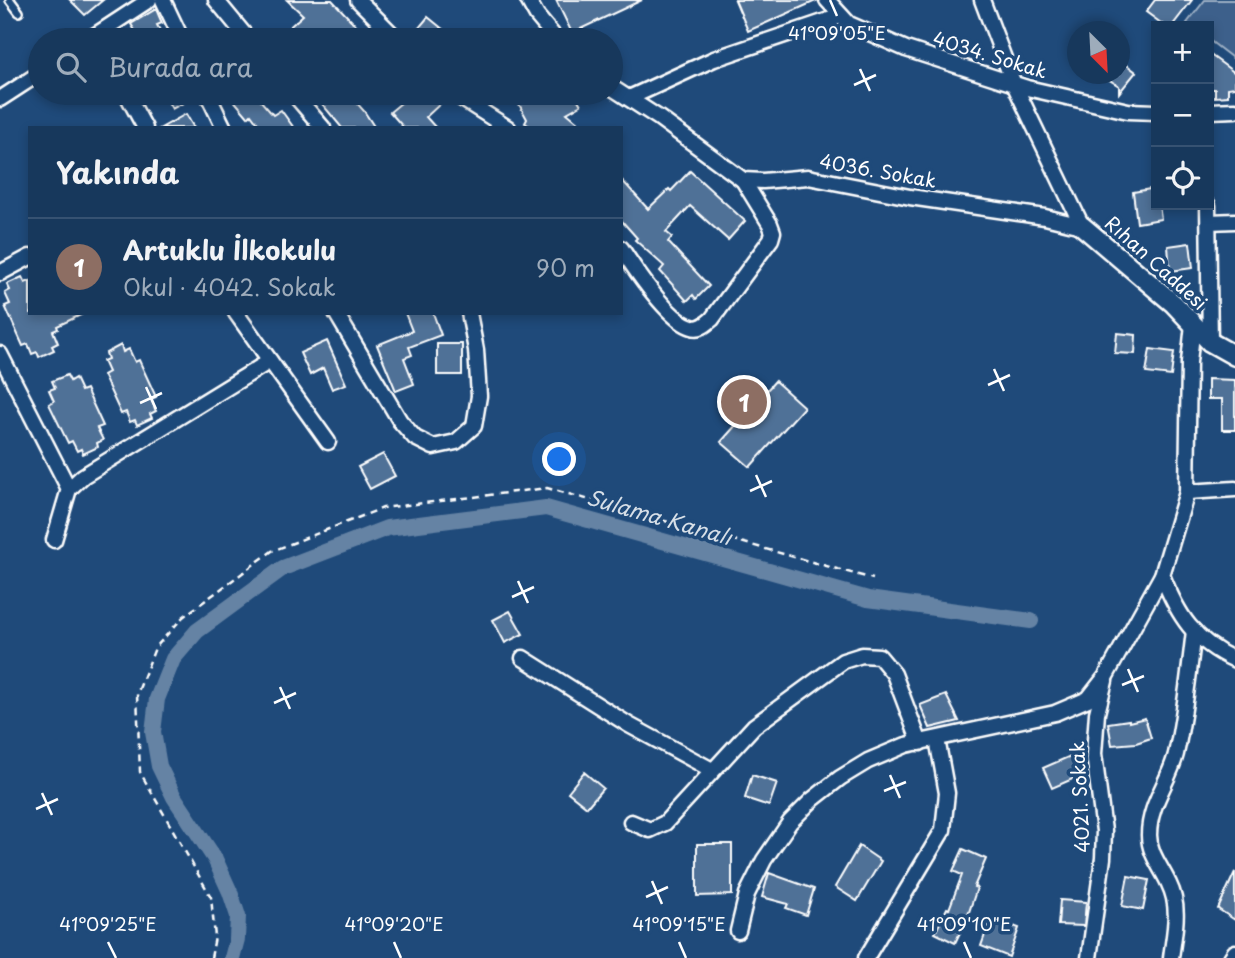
<!DOCTYPE html>
<html lang="tr">
<head>
<meta charset="utf-8">
<style>
	body { margin:0; font-family:"Playpen Sans",sans-serif; background:#203f62; color:#f1f3f6 }
	.controls { position:absolute; right:21px; top:21px; display:grid; overflow:hidden; border-radius:0px; box-shadow:0 4px 10px #0003 }
	.controls button { width:63px; height:63px; display:grid; place-items:center; padding:0; border:0; border-bottom:2px solid #365272; background:#17385c; color:#f1f3f6; font:35px sans-serif }
	.compass { position:absolute; left:1067px; top:21px; width:63px; height:63px; border-radius:50%; background:#17385c; box-shadow:0 4px 10px #0003; rotate:156deg }
	.you { position:absolute; left:560px; top:460px; width:24px; height:24px; margin:-18px; border:5px solid #fff; border-radius:50%; background:#1a73e8; box-shadow:0 0 0 10px #1a73e833 }
	.badge { display:grid; place-items:center; width:46px; height:46px; border-radius:50%; background:#90b9f0; color:#fff; font-size:23px; font-weight:700 }
	.pin { position:absolute; translate:-50% -50%; border:4px solid #fff; box-shadow:0 2px 7px #0006 }
	.list { margin:0; padding:0; list-style:none }
	h2 { display:flex; justify-content:space-between; align-items:center; height:91px; margin:0; padding:0 28px; font-size:30px }
	h2 small { font-size:23px; font-weight:400; color:#9eacbb }
	.list li { display:grid; grid-template-columns:46px 1fr auto; gap:21px; align-items:center; box-sizing:border-box; height:98px; padding:0 28px; border-top:2px solid #365272 }
	.list b { display:block; font-size:26px; white-space:nowrap }
	.list p { margin:0; font-size:23px; white-space:nowrap; color:#9eacbb }
	.list em { font-size:23px; font-style:normal; color:#9eacbb }
	.icon { flex:none; width:38px; height:38px; fill:none; stroke:currentColor; stroke-width:2; stroke-linecap:round; stroke-linejoin:round }
	.map { position:relative; flex:none; width:1235px; height:958px; overflow:hidden }
	.search { position:absolute; background:#17385c; box-shadow:0 4px 10px #0003; left:28px; top:28px; width:595px; height:77px; display:flex; align-items:center; gap:18px; box-sizing:border-box; padding:0 24px; border-radius:38px; color:#9eacbb; font-size:26px }
	.panel { position:absolute; background:#17385c; box-shadow:0 4px 10px #0003; left:28px; top:126px; width:595px; height:189px; border-radius:0px }
	.map>svg:first-child { display:block }
	.green { fill:#3c618b; stroke:#9eb0c5; stroke-width:2 }
	.lines { fill:none; stroke-linecap:round; stroke-linejoin:round }
	.canal { stroke:#6583a4; stroke-width:16 }
	.building { fill:#507197; stroke:#fff; stroke-width:2 }
	.service-casing { stroke:#fff; stroke-width:12 }
	.minor-casing { stroke:#fff; stroke-width:19 }
	.tertiary-casing { stroke:#fff; stroke-width:23 }
	.path { stroke:#fff; stroke-width:2.5; stroke-dasharray:7 5; stroke-linecap:butt }
	.service { stroke:#1f4a7a; stroke-width:7 }
	.minor { stroke:#1f4a7a; stroke-width:14 }
	.tertiary { stroke:#1f4a7a; stroke-width:18 }
	.ticks { fill:none; stroke:#fff; stroke-width:2.5 }
	.labels { text-anchor:middle; stroke-width:7; stroke-linejoin:round; paint-order:stroke }
	.street-label { font-size:19px; fill:#fff; stroke:#1f4a7a }
	.water-label { font-size:21px; font-style:italic; fill:#d8e0e8; stroke:#1f4a7a }
	.ticks-label { font-size:18px; text-anchor:middle; fill:#fff; stroke:#1f4a7a; stroke-width:7; stroke-linejoin:round; paint-order:stroke }
</style>
</head>
<body>
<div class="map">
<svg width="1235" height="958" viewBox="0 0 1235 958">
	<rect width="100%" height="100%" fill="#1f4a7a"/>
	<filter id="ink" filterUnits="userSpaceOnUse"><feTurbulence type="fractalNoise" baseFrequency=".0143" numOctaves="2"/><feDisplacementMap in="SourceGraphic" scale="14" xChannelSelector="R" yChannelSelector="G"/><feConvolveMatrix kernelMatrix="1 2 1 2 8 2 1 2 1" color-interpolation-filters="sRGB"/></filter>
	<g filter="url(#ink)">
		<polygon class="green" points="1205,0 1235,0 1235,60 1209,40 1209,26 1191,26 1187,23"/>
		<g class="lines">
			<polyline class="canal" points="232,958 237,939 238,916 230,892 215,859 174,797 159,766 153,732 157,699 173,659 197,631 283,568 387,528 546,508 868,599 1031,621"/>
		</g>
		<g class="building">
			<polygon points="70,0 103,0 85,15"/>
			<polygon points="287,0 332,0 363,33 355,40 336,40 324,27 310,40 275,40 303,15"/>
			<polygon points="556,0 642,0 572,33"/>
			<polygon points="735,0 818,0 748,31"/>
			<polygon points="1155,0 1192,0 1172,26 1165,26 1146,12"/>
			<polygon points="156,9 162,23 157,25 165,40 141,40 131,24"/>
			<polygon points="428,17 449,34 443,40 419,40 413,35"/>
			<polygon points="1209,54 1235,73 1235,87 1228,88 1228,96 1215,97 1215,89 1209,89"/>
			<polygon points="1119,59 1136,72 1119,93 1119,86 1100,74 1119,74"/>
			<polygon points="163,93 197,93 198,95 172,109"/>
			<polygon points="238,93 254,93 273,115 281,110 294,128 256,128 259,125 251,114 248,117 232,98"/>
			<polygon points="313,93 348,93 364,111 375,128 342,128"/>
			<polygon points="413,93 430,93 440,104 426,117 436,128 404,128 390,112"/>
			<polygon points="513,93 547,93 550,99 561,93 574,93 581,105 567,113 585,128 533,128 525,123 527,119"/>
			<polygon points="186,114 194,128 161,128"/>
			<polygon points="690,171 745,221 728,240 690,206 666,232 672,237 668,242 709,286 696,299 693,295 687,301 660,271 664,266 635,240 637,238 621,220 621,179 648,209 669,189 671,191"/>
			<polygon points="1156,188 1156,205 1159,205 1161,219 1137,223 1133,192"/>
			<polygon points="1190,243 1193,268 1170,271 1168,246"/>
			<polygon points="22,277 25,283 30,281 30,313 85,313 57,326 58,329 53,331 58,343 52,346 54,350 39,357 37,352 32,354 28,344 23,346 5,306 10,304 5,293 10,290 7,284"/>
			<polygon points="405,313 433,313 441,335 409,347 412,355 404,358 414,384 396,391 377,345 412,331"/>
			<polygon points="1117,333 1136,335 1135,354 1115,353"/>
			<polygon points="327,341 346,384 332,389 323,368 310,375 300,353"/>
			<rect x="437" y="344" width="25" height="31"/>
			<polygon points="121,345 123,352 129,349 135,362 139,360 156,397 151,399 156,411 150,414 152,418 137,425 135,420 130,422 126,412 121,414 103,375 108,372 103,361 108,359 106,353"/>
			<polygon points="1150,349 1174,352 1171,376 1146,373"/>
			<polygon points="67,375 70,381 75,378 81,391 86,389 103,426 97,428 103,440 97,443 98,447 83,454 81,449 77,451 72,441 68,443 49,404 54,401 49,390 55,388 52,381"/>
			<polygon points="1208,379 1235,380 1235,430 1222,430 1222,399 1208,399"/>
			<polygon points="775,381 804,407 750,467 721,442"/>
			<polygon points="383,454 395,476 370,489 358,467"/>
			<polygon points="510,611 523,634 505,643 493,620"/>
			<polygon points="946,695 959,721 930,728 920,705"/>
			<polygon points="1145,718 1151,738 1136,743 1112,745 1108,723 1129,720 1129,722"/>
			<polygon points="1075,754 1084,774 1052,788 1043,768"/>
			<polygon points="584,772 603,788 587,807 568,792"/>
			<polygon points="752,775 777,783 769,806 745,798"/>
			<polygon points="697,844 732,844 732,895 697,896"/>
			<polygon points="859,846 881,861 857,901 835,887"/>
			<polygon points="963,849 986,859 974,887 977,888 967,918 955,943 935,933 947,908 949,909 962,875 953,871"/>
			<polygon points="1235,872 1235,920 1218,909"/>
			<polygon points="769,873 814,889 806,915 786,908 788,904 762,897"/>
			<polygon points="1128,876 1149,880 1143,910 1122,906"/>
			<polygon points="1060,900 1086,902 1084,926 1058,925"/>
			<polygon points="991,918 1019,928 1009,957 981,946"/>
		</g>
		<g class="lines">
			<g class="service-casing">
				<polyline id="service" points="10,0 19,12"/>
			</g>
			<g class="minor-casing">
				<g id="minor">
					<polyline points="163,0 182,40"/>
					<polyline points="216,0 249,40"/>
					<polyline points="358,0 398,40"/>
					<polyline points="528,0 537,16 557,40"/>
					<polyline points="827,0 849,24 906,49 1027,88 1128,111 1156,112"/>
					<polyline points="982,0 1013,82 1082,226"/>
					<polyline points="88,40 149,0"/>
					<polyline points="611,87 659,118 743,180 763,181 808,177 910,197 1045,217 1082,226"/>
					<polyline points="126,93 145,128"/>
					<polyline points="207,93 224,128"/>
					<polyline points="293,93 323,128"/>
					<polyline points="453,93 508,128"/>
					<polyline points="629,98 714,59 841,16"/>
					<polyline points="0,99 40,73"/>
					<polyline points="1209,111 1235,110"/>
					<polyline points="1208,205 1210,342"/>
					<polyline points="1209,222 1235,221"/>
					<path d="M621,248C634,268 669,321 692,327C700,330 706,324 712,319L771,239L773,232L770,224L743,180"/>
					<polyline points="0,273 30,257"/>
					<polyline points="236,313 328,442"/>
					<polyline points="336,313 400,421 415,438 433,447 456,442 474,426 479,396 476,350 469,313"/>
					<polyline points="0,354 69,489"/>
					<polyline points="1187,492 1235,489"/>
					<polyline points="54,540 69,489 83,476 270,361"/>
					<path d="M1162,575C1178,616 1194,641 1235,660"/>
					<polyline points="523,658 629,725 712,770"/>
					<polyline points="631,822 650,830 665,823 754,726 843,661 862,655 879,656 894,674 920,743"/>
					<polyline points="738,931 747,894 764,860 790,822 812,800 840,778 868,761 906,745 1055,713 1088,699 1106,676 1162,575 1187,492 1189,362 1193,324"/>
					<polyline points="866,958 943,830 947,793 937,739"/>
					<polyline points="1089,958 1103,858 1104,831 1094,754 1097,713 1105,681"/>
					<path d="M1171,958C1174,933 1181,908 1169,884C1162,868 1149,854 1149,835C1149,804 1169,782 1176,754C1185,713 1189,672 1194,631"/>
					<polyline points="1231,958 1235,952"/>
				</g>
			</g>
			<g class="tertiary-casing">
				<polyline id="tertiary" points="1082,226 1174,304 1210,342 1235,356"/>
			</g>
			<polyline class="path" points="211,958 215,937 211,897 140,772 137,694 155,648 183,617 272,551 383,508 547,488 873,579"/>
			<use href="#service" class="service"/>
			<use href="#minor" class="minor"/>
			<use href="#tertiary" class="tertiary"/>
		</g>
	</g>
	<path class="ticks" d="M830,0L837,16M860,69L870,91M854,85L876,75M994,369L1004,391M988,385L1010,375M146,387L156,409M140,403L162,393M756,475L766,497M750,491L772,481M518,581L528,603M512,597L534,587M1128,669L1138,692M1122,685L1144,676M280,687L290,709M274,703L296,693M890,775L900,798M884,791L906,782M42,793L52,815M36,809L58,799M652,881L662,904M646,897L668,887M108,942L116,958M394,942L401,958M679,942L686,958M964,942L971,958"/>
	<g class="labels">
		<g class="street-label">
			<text transform="translate(990 55) rotate(17)" y="7">4034. Sokak</text>
			<text transform="translate(878 171) rotate(10)" y="7">4036. Sokak</text>
			<text transform="translate(1156 263) rotate(42)" y="7">Rıhan Caddesi</text>
			<text transform="translate(1080 797) rotate(-93)" y="7">4021. Sokak</text>
		</g>
		<g class="water-label">
			<text transform="translate(659 518) rotate(16)" y="7">Sulama Kanalı</text>
		</g>
	</g>
	<g class="ticks-label">
		<text x="837" y="40">41°09'05"E</text>
		<text x="108" y="931">41°09'25"E</text>
		<text x="394" y="931">41°09'20"E</text>
		<text x="679" y="931">41°09'15"E</text>
		<text x="964" y="931">41°09'10"E</text>
	</g>
</svg>
<div class="controls">
<button>+</button>
<button>−</button>
<button><svg class="icon" aria-label="locate" viewBox="0 0 24 24"><circle cx="12" cy="12" r="6"/><path d="M12 2v4M12 18v4M2 12h4M18 12h4"/></svg></button>
</div>
<svg class="compass" viewBox="-18 -18 36 36"><path d="M0-13l5 13h-10z" fill="#e53935"/><path d="M0 13l5-13h-10z" fill="#9eacbb"/></svg>
<div class="you"></div>
<div class="pin badge" style="left:744px;top:402px;background:#8d6e63">1</div>
<div class="search"><svg class="icon" aria-label="search" viewBox="0 0 24 24"><circle cx="10" cy="10" r="6"/><path d="M15 15l6 6"/></svg>Burada ara</div>
<section class="panel">
<h2>Yakında<small></small></h2>
<ul class="list">
<li><span class="badge" style="background:#8d6e63">1</span><div><b>Artuklu İlkokulu</b><p>Okul · 4042. Sokak</p></div><em>90 m</em></li>
</ul>
</section>
</div>
</body>
</html>
